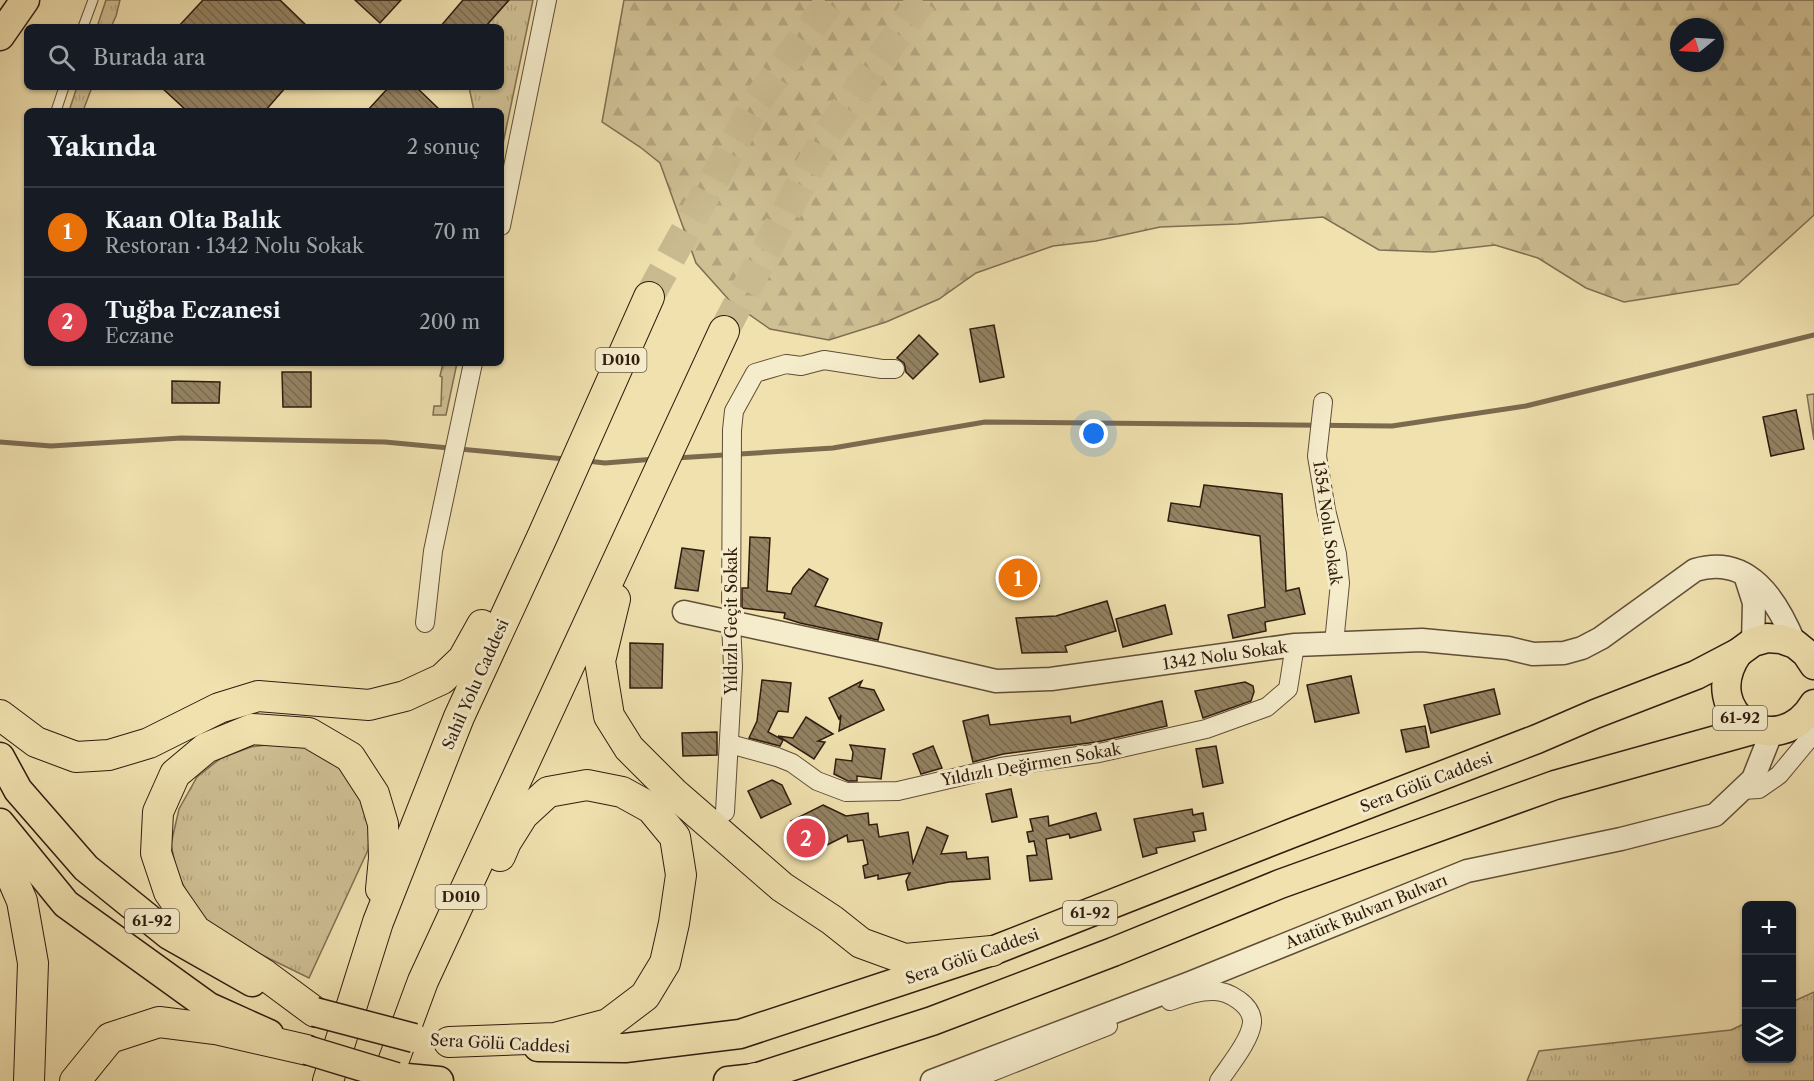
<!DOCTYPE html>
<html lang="tr">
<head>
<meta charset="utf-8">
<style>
	body { margin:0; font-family:"Libre Caslon Text",serif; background:#242831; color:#f1f3f6 }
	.controls { position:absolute; right:18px; bottom:18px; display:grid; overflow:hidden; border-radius:9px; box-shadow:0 2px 4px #0004 }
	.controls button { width:54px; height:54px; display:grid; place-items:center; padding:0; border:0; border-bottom:2px solid #363941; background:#171b24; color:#f1f3f6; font:30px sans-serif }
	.compass { position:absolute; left:1670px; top:18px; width:54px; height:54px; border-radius:50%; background:#171b24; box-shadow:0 2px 4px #0004; rotate:252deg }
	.you { position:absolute; left:1094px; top:434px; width:21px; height:21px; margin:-15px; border:4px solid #fff; border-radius:50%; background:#1a73e8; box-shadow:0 0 0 9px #1a73e833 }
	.badge { display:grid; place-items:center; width:39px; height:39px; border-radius:50%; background:#b45309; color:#fff; font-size:20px; font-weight:700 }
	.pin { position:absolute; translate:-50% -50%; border:3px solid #fff; box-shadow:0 2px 6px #0006 }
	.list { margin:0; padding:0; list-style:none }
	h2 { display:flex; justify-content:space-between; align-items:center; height:78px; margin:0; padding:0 24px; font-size:26px }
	h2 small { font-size:20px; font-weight:400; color:#9ea1a6 }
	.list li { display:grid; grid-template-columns:39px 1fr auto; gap:18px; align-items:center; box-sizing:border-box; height:90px; padding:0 24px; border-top:2px solid #363941 }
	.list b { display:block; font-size:22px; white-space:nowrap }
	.list p { margin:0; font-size:20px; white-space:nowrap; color:#9ea1a6 }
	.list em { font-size:20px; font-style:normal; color:#9ea1a6 }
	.icon { flex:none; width:33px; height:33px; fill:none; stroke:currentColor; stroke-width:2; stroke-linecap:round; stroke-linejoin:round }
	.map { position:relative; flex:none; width:1814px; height:1081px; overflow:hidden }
	.search { position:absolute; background:#171b24; box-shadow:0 2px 4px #0004; left:24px; top:24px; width:480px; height:66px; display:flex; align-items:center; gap:15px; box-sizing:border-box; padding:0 21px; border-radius:9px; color:#9ea1a6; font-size:22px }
	.panel { position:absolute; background:#171b24; box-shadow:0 2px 4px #0004; left:24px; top:108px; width:480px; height:258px; border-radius:9px }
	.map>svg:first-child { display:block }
	.grass { fill:url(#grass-tufts); stroke:#806e52; stroke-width:1.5 }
	.forest { fill:url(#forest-firs); stroke:#806e52; stroke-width:1.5; fill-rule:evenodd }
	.pitch { fill:#cfc094; stroke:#806e52; stroke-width:1.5 }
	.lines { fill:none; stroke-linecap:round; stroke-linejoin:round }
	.stream { stroke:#7c6a4f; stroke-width:5 }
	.building { fill:url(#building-back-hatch); stroke:#301c0f; stroke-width:1.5 }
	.trunk-tunnel { stroke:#caba8f; stroke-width:30; stroke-dasharray:30 15; stroke-linecap:butt }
	.service-casing { stroke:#604d37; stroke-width:11 }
	.minor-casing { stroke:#604d37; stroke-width:20 }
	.tertiary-casing { stroke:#604d37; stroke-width:25 }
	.primary-casing { stroke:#301c0f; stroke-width:31 }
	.trunk-casing { stroke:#301c0f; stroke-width:32 }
	.service { stroke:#f5eccb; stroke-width:9 }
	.minor { stroke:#f5eccb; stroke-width:18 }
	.tertiary { stroke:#f5eccb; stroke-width:22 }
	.primary { stroke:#f0e1af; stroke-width:28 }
	.trunk { stroke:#f0e1af; stroke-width:30 }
	.primary-bridge-casing { stroke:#301c0f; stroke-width:31; stroke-linecap:butt }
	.primary-bridge { stroke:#f0e1af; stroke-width:28 }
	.labels { text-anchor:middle; stroke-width:6; stroke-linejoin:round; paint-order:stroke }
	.shield { fill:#f5eccb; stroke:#6b5a47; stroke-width:1.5 }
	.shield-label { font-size:15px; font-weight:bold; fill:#301c0f }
	.street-label { font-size:16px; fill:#301c0f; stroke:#f5eccb }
</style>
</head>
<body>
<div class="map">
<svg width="1814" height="1081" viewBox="0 0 1814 1081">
	<defs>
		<pattern id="grass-tufts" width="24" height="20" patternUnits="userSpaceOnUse" patternTransform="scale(1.5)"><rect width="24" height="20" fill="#cfc094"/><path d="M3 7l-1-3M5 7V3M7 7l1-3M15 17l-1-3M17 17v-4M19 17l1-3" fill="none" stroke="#b2a47e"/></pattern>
		<pattern id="forest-firs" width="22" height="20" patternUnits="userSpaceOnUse" patternTransform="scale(1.5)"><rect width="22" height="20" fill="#cfc094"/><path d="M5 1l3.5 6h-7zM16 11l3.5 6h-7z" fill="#b2a47e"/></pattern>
		<pattern id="building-back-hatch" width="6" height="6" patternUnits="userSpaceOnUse" patternTransform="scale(1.5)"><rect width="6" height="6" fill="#948262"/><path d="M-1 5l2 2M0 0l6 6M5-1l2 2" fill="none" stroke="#796a4f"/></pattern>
	</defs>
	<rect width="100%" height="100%" fill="#f0e1af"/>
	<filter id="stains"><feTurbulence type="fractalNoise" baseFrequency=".00333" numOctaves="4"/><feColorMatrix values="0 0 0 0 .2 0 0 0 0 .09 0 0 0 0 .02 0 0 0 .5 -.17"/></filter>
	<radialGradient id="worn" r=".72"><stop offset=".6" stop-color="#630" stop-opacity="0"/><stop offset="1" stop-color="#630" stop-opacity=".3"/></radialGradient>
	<g class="grass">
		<polygon points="106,0 120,0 116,16 111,27 97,27"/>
		<polygon points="509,0 533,0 501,153 501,111 474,111 469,87 501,87 501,27 485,27"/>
		<polygon points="77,87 92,87 83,111 69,111"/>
		<polygon points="443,363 457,363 446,415 433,415 434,406 441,406 442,377 440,376"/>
		<polygon points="282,743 317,750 359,784 374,837 309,978 219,934 195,908 177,873 171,844 179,809 197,777 221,758 251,747"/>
		<polygon points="1814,992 1814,1081 1527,1081 1539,1051 1731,1030 1746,1023 1746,1058 1792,1058 1792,1002"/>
	</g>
	<path class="forest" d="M624,0H1814V215L1738,284L1624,302L1586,288L1538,258L1495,245L1433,252L1379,250L1323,217L1238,224L1160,227L1096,241L1053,246L976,273L939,299L886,322L829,340L770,329L730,301L696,263L660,163L640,147L602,122ZM1679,27H1715V63H1679Z"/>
	<polygon class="pitch" points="1814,394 1814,440 1807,395"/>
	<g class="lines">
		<g class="stream">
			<polyline points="0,442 51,446 181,438 385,442 565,459"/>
			<polyline points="676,458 833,448 985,422 1392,426 1526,406 1814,335"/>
			<polyline points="587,461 605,463 655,459"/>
		</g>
	</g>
	<g class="building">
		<polygon points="203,0 280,0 308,27 178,27"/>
		<polygon points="355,0 401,0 380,23"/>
		<polygon points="463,0 509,0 485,27 440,27"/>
		<polygon points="161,87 286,87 265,111 187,111"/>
		<polygon points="389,87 416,87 441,111 367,111"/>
		<polygon points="994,325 1004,377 980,382 970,329"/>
		<polygon points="919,335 938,354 913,379 906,372 904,363 897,358"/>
		<polygon points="282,372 311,372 311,407 283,407"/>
		<polygon points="172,381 220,382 219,403 172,403"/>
		<polygon points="1796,410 1804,449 1771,456 1763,417"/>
		<polygon points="1204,485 1282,494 1286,591 1299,588 1305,614 1265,622 1266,631 1233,638 1228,615 1265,607 1260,536 1168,521 1171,503 1200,507"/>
		<polygon points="750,537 770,538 767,591 791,594 793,588 809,569 828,579 815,606 882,623 878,640 800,623 784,618 785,613 742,608 742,588 748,588"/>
		<polygon points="682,548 704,551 698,591 675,588"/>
		<polygon points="1033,562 1039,586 1004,594 998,570"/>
		<polygon points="1107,601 1116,631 1065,646 1067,652 1022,653 1016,618 1056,616"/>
		<polygon points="1165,605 1172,634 1123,647 1116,619"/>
		<polygon points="630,643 663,644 662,688 630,688"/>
		<polygon points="1351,676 1359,713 1315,722 1307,685"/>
		<polygon points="762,680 791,683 788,712 778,711 768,732 783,740 780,746 749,738 757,721"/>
		<polygon points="862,681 859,687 874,690 884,710 839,731 841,715 839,719 829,698"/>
		<polygon points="1245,682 1253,686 1254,692 1251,701 1203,718 1195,691"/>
		<polygon points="1494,689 1500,714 1431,733 1424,705"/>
		<polygon points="1162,701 1167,726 1097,742 1003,754 973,762 963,721 988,715 990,725 1070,716 1071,723"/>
		<polygon points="806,717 833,734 818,741 825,742 814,759 778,736 793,738"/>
		<polygon points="1425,726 1429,747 1406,752 1401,730"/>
		<polygon points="717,732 717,755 683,756 682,733"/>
		<polygon points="850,745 885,749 881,779 857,776 857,781 848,781 834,774 836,759 852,761 853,752"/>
		<polygon points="933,746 942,768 921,774 913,754"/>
		<polygon points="1216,746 1223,783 1203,787 1196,749"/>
		<polygon points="772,780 782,785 791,804 761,818 748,791"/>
		<polygon points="1011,789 1017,817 992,822 986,794"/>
		<polygon points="823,805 846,816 868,813 869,825 877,824 879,837 908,832 913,863 927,827 948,836 941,854 966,852 967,859 988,857 990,879 949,882 908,890 906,881 910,873 878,879 878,875 865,878 863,866 868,864 863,840 848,842 847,835 807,855 791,821"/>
		<polygon points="1192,809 1193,815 1203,813 1206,830 1193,832 1195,841 1156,848 1157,853 1143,857 1134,819"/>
		<polygon points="1096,813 1101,830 1070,838 1069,834 1046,839 1052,879 1030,881 1027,856 1037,855 1034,841 1029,842 1027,832 1033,831 1030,819 1048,816 1049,826"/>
	</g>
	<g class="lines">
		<g class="trunk-tunnel">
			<polyline points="649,297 757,101 831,0"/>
			<polyline points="724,331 827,134 922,0"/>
		</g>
		<g class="service-casing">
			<g id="service">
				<polyline points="83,27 93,0"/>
				<polyline points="56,111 64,87"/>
			</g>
		</g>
		<g class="minor-casing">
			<g id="minor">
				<polyline points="501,226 547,0"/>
				<polyline points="1323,402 1317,456 1326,510 1337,554 1340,583 1334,643"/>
				<polyline points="425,623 433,551 473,363"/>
				<polyline points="730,744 777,757 792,763 817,781 846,792 898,791 1001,767 1099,753 1206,729 1267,707 1288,689 1295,645"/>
				<polyline points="1742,790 1759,789 1779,775 1814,733"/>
				<polyline points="725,812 733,667 731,621 732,430 734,411 755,373 786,364 801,366 824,360 882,369 895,369"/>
				<path d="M1170,1001C1183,996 1198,991 1212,991C1228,990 1253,1005 1252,1023C1250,1041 1229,1066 1219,1081"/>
				<polyline points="954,1073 966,1079 979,1077 1108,1026"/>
			</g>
		</g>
		<g class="tertiary-casing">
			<g id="tertiary">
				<polyline points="1745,575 1754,603 1753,642"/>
				<path d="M684,612L884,655L996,681L1051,679L1295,645L1422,640L1508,648L1533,654L1564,653L1582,648L1601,638L1695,570C1749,554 1777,600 1795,644"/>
				<polyline points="932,1081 1190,983 1467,871 1621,839 1715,815 1753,779 1772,731"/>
			</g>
		</g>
		<g class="primary-casing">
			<g id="primary">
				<polyline points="0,36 25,0"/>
				<path d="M1738,653C1696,714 1778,764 1814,704"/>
				<polyline points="0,757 18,790 86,868 169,935 252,982"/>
				<polyline points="0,823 66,904 209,1007 269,1034"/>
				<polyline points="538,1047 625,1048 740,1034 992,951 1295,832 1537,739 1595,714 1696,675 1738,653 1753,642 1767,638 1781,639 1795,644 1806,653 1814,665"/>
				<polyline points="396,1077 439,1081"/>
				<polyline points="728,1081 755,1078 932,1021 1113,952 1280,884 1555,785 1756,729"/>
			</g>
		</g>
		<g class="trunk-casing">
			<g id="trunk">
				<polyline points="615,599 600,661 609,716 629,748 674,793 782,887 832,920 861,943 905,959 992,951"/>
				<polyline points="0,715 36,742 76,757 109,755 149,743 219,708 258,696 369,705 405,696 442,679 463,659 482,625"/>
				<polyline points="0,850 22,901 33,963 29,1081"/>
				<polyline points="315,1012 265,975 196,931 169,892 156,853 158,812 175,774 206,748 252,729 309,733 350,757 374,794 383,824 384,858 381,889"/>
				<polyline points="449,1042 555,1038 608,1024 645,996 665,963 674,923 681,875 675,837 651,808 622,792 587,785 548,792 523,815 506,842 500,856"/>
				<polyline points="75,1081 110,1038 159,1022 215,1029 307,1050"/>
				<polyline points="328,1081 378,922 459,717 543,535 649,297"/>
				<polyline points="386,1081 423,981 724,331"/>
				<polyline points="749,1081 755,1078"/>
			</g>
		</g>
		<use href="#service" class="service"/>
		<use href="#minor" class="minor"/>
		<use href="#tertiary" class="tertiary"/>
		<use href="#primary" class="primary"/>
		<use href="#trunk" class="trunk"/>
		<g class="primary-bridge-casing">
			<g id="primary-bridge">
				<polyline points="315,1012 414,1038"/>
				<polyline points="307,1050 396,1077"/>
			</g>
		</g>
		<use href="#primary-bridge" class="primary-bridge"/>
	</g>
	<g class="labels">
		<g class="shield">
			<rect x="595.5" y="348" width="51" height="24" rx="4.5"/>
			<rect x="1713" y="706" width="54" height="24" rx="4.5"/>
			<rect x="435.5" y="885" width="51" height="24" rx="4.5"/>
			<rect x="1063" y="901" width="54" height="24" rx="4.5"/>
			<rect x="125" y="909" width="54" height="24" rx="4.5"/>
		</g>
		<g class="shield-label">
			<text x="621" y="365">D010</text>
			<text x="1740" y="723">61-92</text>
			<text x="461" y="902">D010</text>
			<text x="1090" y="918">61-92</text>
			<text x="152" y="926">61-92</text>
		</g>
		<g class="street-label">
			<text transform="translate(1328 523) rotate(82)" y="6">1354 Nolu Sokak</text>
			<text transform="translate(731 621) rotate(-90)" y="6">Yıldızlı Geçit Sokak</text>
			<text transform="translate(1225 655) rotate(-8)" y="6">1342 Nolu Sokak</text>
			<text transform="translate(475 684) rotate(-66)" y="6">Sahil Yolu Caddesi</text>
			<text transform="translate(1031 764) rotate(-10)" y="6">Yıldızlı Değirmen Sokak</text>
			<text transform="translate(1426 782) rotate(-21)" y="6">Sera Gölü Caddesi</text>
			<text transform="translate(1366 911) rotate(-22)" y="6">Atatürk Bulvarı Bulvarı</text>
			<text transform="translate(972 956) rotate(-19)" y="6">Sera Gölü Caddesi</text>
			<text transform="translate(500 1043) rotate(3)" y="6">Sera Gölü Caddesi</text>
		</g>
	</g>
	<rect width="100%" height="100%" filter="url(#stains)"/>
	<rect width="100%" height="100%" fill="url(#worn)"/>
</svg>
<div class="controls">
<button>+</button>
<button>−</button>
<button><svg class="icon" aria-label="layers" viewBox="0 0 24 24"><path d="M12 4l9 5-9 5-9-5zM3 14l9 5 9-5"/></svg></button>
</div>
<svg class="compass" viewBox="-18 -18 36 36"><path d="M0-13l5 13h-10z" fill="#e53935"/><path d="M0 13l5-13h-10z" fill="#9ea1a6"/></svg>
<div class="you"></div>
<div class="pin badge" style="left:1018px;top:578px;background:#e8710a">1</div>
<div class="pin badge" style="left:806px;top:838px;background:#e0444e">2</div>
<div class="search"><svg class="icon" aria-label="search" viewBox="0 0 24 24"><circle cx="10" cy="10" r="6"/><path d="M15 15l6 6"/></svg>Burada ara</div>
<section class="panel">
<h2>Yakında<small>2 sonuç</small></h2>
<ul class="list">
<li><span class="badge" style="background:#e8710a">1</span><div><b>Kaan Olta Balık</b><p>Restoran · 1342 Nolu Sokak</p></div><em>70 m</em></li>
<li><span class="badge" style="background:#e0444e">2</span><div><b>Tuğba Eczanesi</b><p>Eczane</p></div><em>200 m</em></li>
</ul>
</section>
</div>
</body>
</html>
